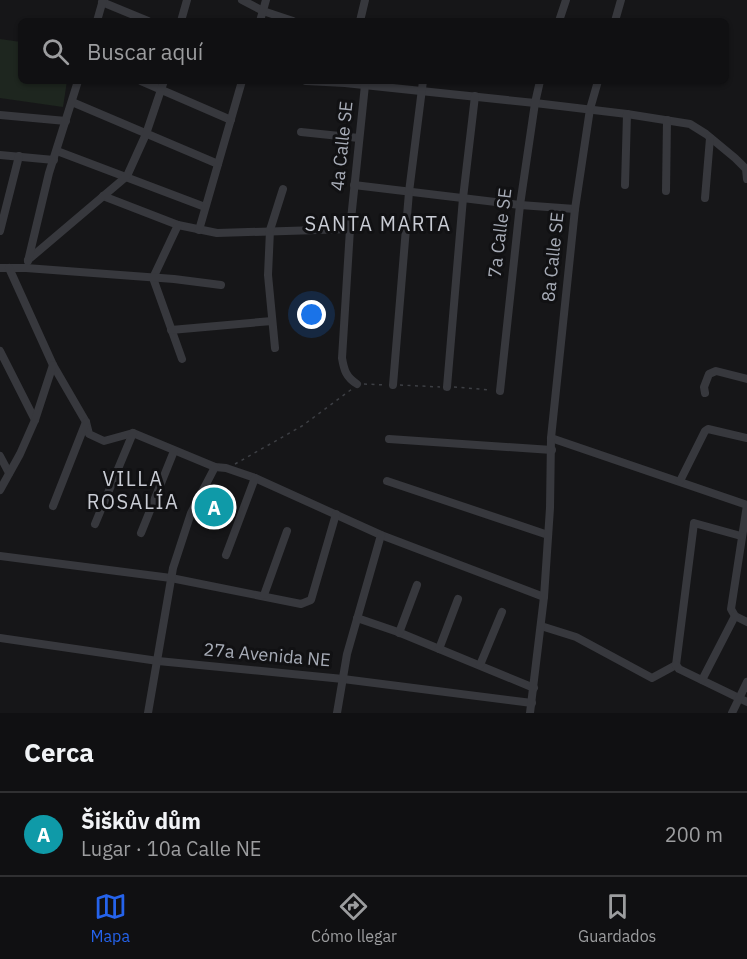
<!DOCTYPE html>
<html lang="es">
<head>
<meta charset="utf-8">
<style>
	body { margin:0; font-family:"IBM Plex Sans",sans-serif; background:#1e1e20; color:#f1f3f6 }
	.you { position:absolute; left:312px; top:315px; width:21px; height:21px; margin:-15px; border:4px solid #fff; border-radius:50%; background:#1a73e8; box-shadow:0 0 0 9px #1a73e833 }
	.badge { display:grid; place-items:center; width:39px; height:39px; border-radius:50%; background:#2563eb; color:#fff; font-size:20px; font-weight:700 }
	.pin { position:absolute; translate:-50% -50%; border:3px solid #fff; box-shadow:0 2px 6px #0006 }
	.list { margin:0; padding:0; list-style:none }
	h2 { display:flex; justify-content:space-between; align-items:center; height:78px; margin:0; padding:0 24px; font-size:26px }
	h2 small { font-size:20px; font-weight:400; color:#9c9d9f }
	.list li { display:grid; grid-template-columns:39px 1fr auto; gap:18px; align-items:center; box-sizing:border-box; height:84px; padding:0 24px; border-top:2px solid #303032 }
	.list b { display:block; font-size:22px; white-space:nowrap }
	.list p { margin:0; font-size:20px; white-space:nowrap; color:#9c9d9f }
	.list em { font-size:20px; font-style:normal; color:#9c9d9f }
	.icon { flex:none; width:33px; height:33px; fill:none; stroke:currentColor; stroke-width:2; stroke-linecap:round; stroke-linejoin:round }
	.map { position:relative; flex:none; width:747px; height:713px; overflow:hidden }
	.search { position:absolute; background:#101012; box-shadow:0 2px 4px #0004; left:18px; right:18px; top:18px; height:66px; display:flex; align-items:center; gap:15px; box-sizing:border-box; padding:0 21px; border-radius:9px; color:#9c9d9f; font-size:22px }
	.sheet { height:162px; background:#101012 }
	nav { display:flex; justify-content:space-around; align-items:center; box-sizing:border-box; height:84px; border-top:2px solid #303032; background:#101012; font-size:16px; color:#9c9d9f }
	nav a { display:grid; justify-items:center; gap:3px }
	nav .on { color:#2563eb }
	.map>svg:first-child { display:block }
	.green { fill:#1e261f }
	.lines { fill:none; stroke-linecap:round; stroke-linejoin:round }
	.path { stroke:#3d3f44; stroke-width:1.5; stroke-dasharray:3 4.5; stroke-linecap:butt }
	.minor { stroke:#37383d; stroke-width:8 }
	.labels { text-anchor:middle; stroke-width:6; stroke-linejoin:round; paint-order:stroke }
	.street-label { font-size:18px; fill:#a8adb8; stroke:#111113 }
	.neighbourhood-label { font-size:20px; letter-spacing:1.5px; fill:#c9ccd4; stroke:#111113 }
</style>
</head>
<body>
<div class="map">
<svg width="747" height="713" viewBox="0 0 747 713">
	<rect width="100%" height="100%" fill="#161618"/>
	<polygon class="green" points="0,39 21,42 21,81 67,81 63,107 0,98"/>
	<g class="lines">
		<g class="path">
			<polyline points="364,384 386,385"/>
			<polyline points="400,385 440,387"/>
			<polyline points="454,387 491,390"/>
			<polyline points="235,464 302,426 352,389"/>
		</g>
		<g class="minor">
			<polyline points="242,0 263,11 293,21"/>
			<polyline points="102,2 148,21"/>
			<polyline points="97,21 103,0"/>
			<polyline points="181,21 187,0"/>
			<polyline points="260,21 266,0"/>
			<polyline points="360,21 365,0"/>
			<polyline points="559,21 566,0"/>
			<polyline points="615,21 621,0"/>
			<polyline points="141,81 231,120"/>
			<polyline points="306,81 345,83 535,103 627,114 690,124 706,134 735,158 746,169 747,179"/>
			<polyline points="72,102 218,164"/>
			<polyline points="0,115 66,121"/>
			<polyline points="301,132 359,138"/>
			<polyline points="57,151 205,207"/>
			<polyline points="0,155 54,160"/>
			<polyline points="354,185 520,205 575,209"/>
			<polyline points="625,185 627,114"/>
			<polyline points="666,191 667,120"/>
			<polyline points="103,196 178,225 217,233 350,229"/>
			<polyline points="705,198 710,138"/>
			<polyline points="178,225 153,278 182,359"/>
			<polyline points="199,230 242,81"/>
			<polyline points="0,231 19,156"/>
			<polyline points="28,260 127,176 146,134 164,81"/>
			<polyline points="28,261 49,173 78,81"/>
			<polyline points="0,268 26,268 174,279 221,285"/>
			<polyline points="9,268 53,365 86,422 89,434 104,441 133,433 215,467 226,468 255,478 381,535 544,597"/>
			<polyline points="171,330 272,321"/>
			<polyline points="275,348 268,275 270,230 283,189"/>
			<polyline points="0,351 35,420"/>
			<path d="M357,384C346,377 344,370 342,358L350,229L365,85"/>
			<polyline points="393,385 409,192 423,81"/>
			<polyline points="447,387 463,198 475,96"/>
			<polyline points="500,391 520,205 535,103 540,81"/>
			<polyline points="705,393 704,387 709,374 716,371 747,379"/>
			<polyline points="551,438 747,505 731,609 735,616 747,622"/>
			<polyline points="389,439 552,450"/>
			<polyline points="0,456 9,473"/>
			<polyline points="387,481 548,535"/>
			<polyline points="680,481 705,431 708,429 747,438"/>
			<polyline points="0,490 20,454 35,420 53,365"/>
			<polyline points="53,506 86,422"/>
			<polyline points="95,524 133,433"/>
			<polyline points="141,533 174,451"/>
			<polyline points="226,555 255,478"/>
			<polyline points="0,556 171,578 301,604 311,600 336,514"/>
			<polyline points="264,595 287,531"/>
			<polyline points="357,618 398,632 534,688"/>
			<polyline points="541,626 576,637 652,678 676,665"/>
			<polyline points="399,633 417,585"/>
			<polyline points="0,638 158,661 343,679 532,703"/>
			<polyline points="439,649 458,599"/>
			<polyline points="480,665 502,612"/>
			<polyline points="676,665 694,523 741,536"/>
			<polyline points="676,665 679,669 747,702"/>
			<polyline points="702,680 735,616"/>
			<polyline points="148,713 173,568 191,513 215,467"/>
			<polyline points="337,713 347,654 381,535"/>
			<polyline points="530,713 544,597 550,508 551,438 575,209 590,109 598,81"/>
			<polyline points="732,713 747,682"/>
		</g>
	</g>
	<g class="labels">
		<g class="street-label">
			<text transform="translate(342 146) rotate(-84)" y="6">4a Calle SE</text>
			<text transform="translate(500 233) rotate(-83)" y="6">7a Calle SE</text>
			<text transform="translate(553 257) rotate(-84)" y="6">8a Calle SE</text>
			<text transform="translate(267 655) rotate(5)" y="6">27a Avenida NE</text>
		</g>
		<g class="neighbourhood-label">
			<text x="378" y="231">SANTA MARTA</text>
			<text x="133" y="486">VILLA<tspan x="133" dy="23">ROSALÍA</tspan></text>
		</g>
	</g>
</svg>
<div class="you"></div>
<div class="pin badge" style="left:214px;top:507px;background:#0f9aa8">A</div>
<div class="search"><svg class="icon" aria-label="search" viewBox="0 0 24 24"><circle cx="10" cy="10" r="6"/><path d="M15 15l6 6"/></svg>Buscar aquí</div>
</div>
<section class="sheet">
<h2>Cerca<small></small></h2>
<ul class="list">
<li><span class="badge" style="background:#0f9aa8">A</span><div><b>Šiškův dům</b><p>Lugar · 10a Calle NE</p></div><em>200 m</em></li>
</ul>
</section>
<nav>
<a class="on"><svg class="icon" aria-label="map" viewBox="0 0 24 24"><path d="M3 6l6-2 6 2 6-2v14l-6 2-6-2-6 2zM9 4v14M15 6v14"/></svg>Mapa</a>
<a><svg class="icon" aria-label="directions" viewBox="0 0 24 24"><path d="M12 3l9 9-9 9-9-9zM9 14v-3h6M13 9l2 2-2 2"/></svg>Cómo llegar</a>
<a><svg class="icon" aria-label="saved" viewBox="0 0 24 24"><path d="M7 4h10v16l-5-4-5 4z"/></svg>Guardados</a>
</nav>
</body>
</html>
